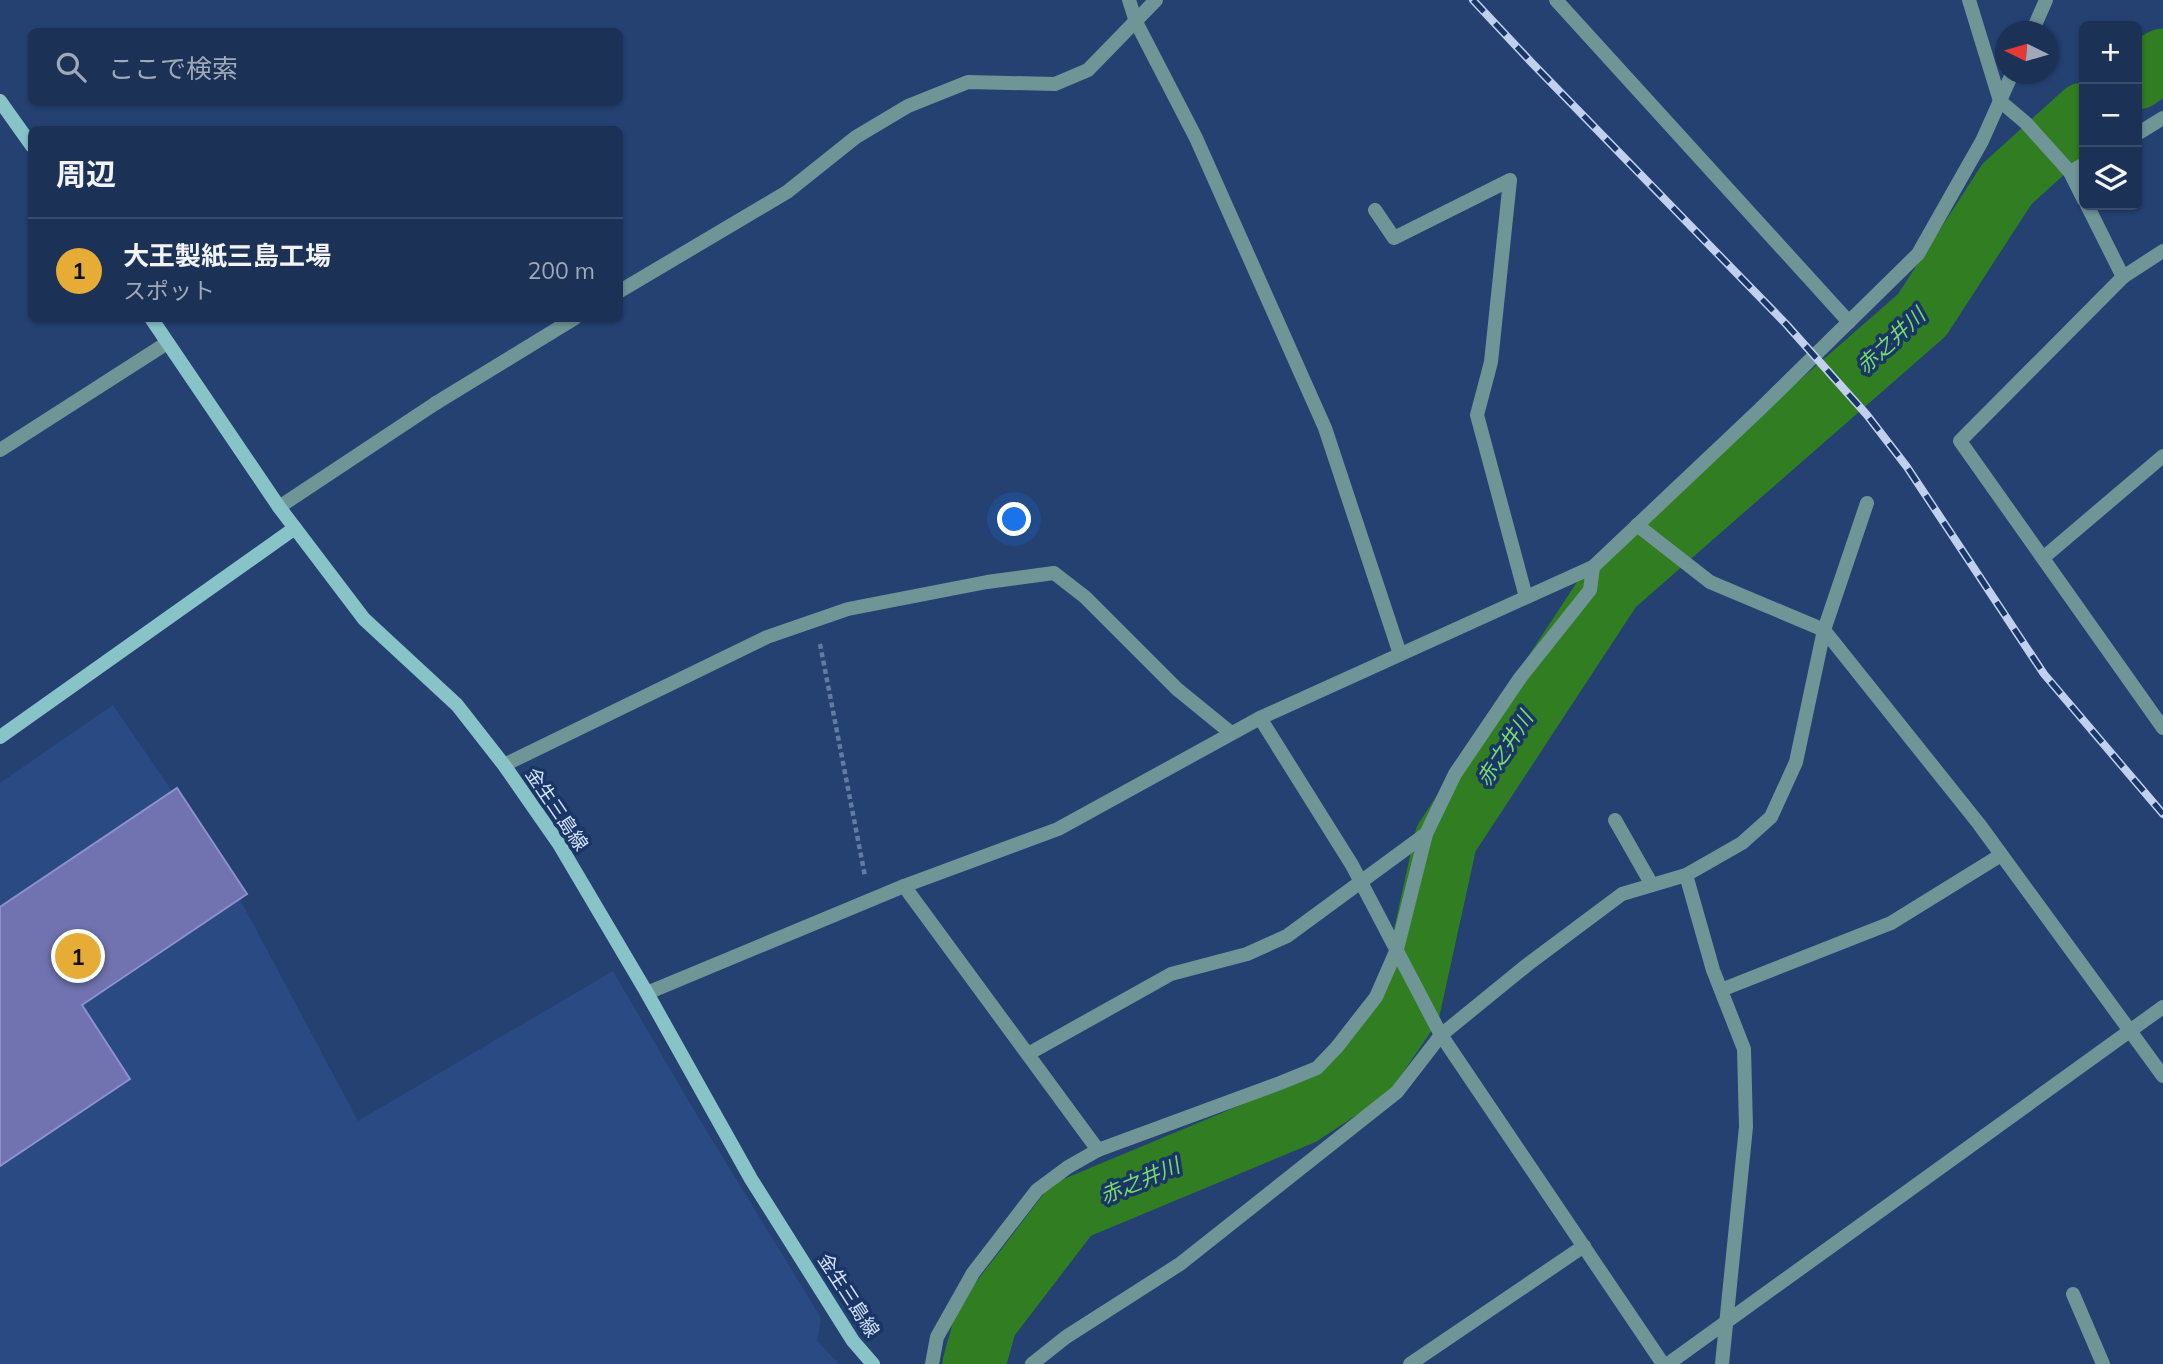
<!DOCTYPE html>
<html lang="ja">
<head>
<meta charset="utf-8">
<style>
	body { margin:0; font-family:Mulish,"Noto Sans JP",sans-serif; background:#283d60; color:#f1f3f6 }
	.controls { position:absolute; right:21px; top:21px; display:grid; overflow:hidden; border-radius:10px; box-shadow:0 2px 5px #0004 }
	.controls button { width:63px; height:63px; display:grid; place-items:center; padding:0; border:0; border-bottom:2px solid #394c6c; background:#1b3156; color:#f1f3f6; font:35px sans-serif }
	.compass { position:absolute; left:1995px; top:21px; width:63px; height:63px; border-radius:50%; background:#1b3156; box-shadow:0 2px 5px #0004; rotate:275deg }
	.you { position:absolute; left:1015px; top:520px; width:24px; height:24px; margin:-18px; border:5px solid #fff; border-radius:50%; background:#1a73e8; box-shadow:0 0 0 10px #1a73e833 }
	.badge { display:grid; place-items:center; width:46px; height:46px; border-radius:50%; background:#e6ac36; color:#111; font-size:23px; font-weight:700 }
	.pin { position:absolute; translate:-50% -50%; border:4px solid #fff; box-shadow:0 2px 7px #0006 }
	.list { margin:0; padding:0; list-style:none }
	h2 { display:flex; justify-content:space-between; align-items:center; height:91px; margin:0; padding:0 28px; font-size:30px }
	h2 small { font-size:23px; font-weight:400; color:#a0a9b9 }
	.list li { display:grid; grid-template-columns:46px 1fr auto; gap:21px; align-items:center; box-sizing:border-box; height:105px; padding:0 28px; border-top:2px solid #394c6c }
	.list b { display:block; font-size:26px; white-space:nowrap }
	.list p { margin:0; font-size:23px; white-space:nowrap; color:#a0a9b9 }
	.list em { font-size:23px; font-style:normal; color:#a0a9b9 }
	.icon { flex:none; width:38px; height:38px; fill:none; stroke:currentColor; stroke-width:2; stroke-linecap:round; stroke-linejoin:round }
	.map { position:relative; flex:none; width:2163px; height:1364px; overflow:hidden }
	.search { position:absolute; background:#1b3156; box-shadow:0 2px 5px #0004; left:28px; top:28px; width:595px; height:77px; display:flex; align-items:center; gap:18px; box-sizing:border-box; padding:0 24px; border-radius:10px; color:#a0a9b9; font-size:26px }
	.panel { position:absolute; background:#1b3156; box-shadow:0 2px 5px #0004; left:28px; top:126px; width:595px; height:196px; border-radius:10px }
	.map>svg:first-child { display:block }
	.built { fill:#2a4a83 }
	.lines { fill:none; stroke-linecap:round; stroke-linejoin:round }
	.river { stroke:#317d22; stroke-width:63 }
	.building { fill:#7073af; stroke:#8c90ce; stroke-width:2 }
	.path { stroke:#637ba3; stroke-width:4.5; stroke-dasharray:5 3.5; stroke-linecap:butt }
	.lane { stroke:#709597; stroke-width:14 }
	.street { stroke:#709597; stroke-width:14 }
	.secondary { stroke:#87c3c7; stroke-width:14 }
	.rail-casing { stroke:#c1d1ed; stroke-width:8 }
	.rail { stroke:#1a3666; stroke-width:5; stroke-dasharray:16; stroke-linecap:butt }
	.labels { text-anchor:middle; stroke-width:7; stroke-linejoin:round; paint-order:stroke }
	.street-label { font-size:19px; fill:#d6e4fd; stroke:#1a3666 }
	.water-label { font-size:21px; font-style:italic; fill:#7bdb6b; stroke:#1a3666 }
</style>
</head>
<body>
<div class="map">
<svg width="2163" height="1364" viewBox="0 0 2163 1364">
	<rect width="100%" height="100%" fill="#244172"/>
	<polygon class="built" points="113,705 218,858 358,1121 613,971 689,1102 821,1318 817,1341 839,1364 0,1364 0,783"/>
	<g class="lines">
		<g class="river">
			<polyline points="2137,78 2163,60"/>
			<polyline points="974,1364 986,1321 1071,1210 1301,1114 1366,1071 1409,1008 1446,839 1612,586 1922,315 2007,184 2084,114"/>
		</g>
	</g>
	<polygon class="building" points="177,788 247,894 82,1005 130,1079 0,1166 0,907"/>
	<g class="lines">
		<polyline class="path" points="820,644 865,876"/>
		<polyline class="lane" points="279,507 436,403"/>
		<g class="street">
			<polyline points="1129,0 1136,22 1196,138 1325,428 1400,654"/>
			<polyline points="1556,0 1849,322"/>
			<polyline points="1969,0 2000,101 2026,123 2070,172 2084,164"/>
			<polyline points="2032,32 2046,0"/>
			<polyline points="2137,134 2163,118"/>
			<polyline points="2070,172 2084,200"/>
			<polyline points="2087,205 2123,277"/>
			<polyline points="1375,210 1394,238 1510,180 1491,362 1477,415 1526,597"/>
			<polyline points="2163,251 2123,277 1960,441 2163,728"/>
			<polyline points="620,291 787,192 856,137 908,106 968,82 1055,84 1088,70 1156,0"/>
			<polyline points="436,403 575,318"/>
			<polyline points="0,450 167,343"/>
			<polyline points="1637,525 1710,582 1824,630 1979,824 2163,1076"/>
			<polyline points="2043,558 2163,456"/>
			<polyline points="1260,718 1352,865 1441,1035 1663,1364"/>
			<polyline points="504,765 767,637 848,609 987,582 1054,573 1085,597 1177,689 1231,733"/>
			<polyline points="1615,820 1652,885"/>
			<polyline points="1686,875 1713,970 1744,1049 1746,1127 1722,1364"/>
			<polyline points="904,886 1098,1150"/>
			<polyline points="1721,990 1891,923 2001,855"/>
			<polyline points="647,993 904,886 1058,829 1260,718 1593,567 1759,410 1918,254 1982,141 2012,74"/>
			<polyline points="1028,1054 1171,974 1247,954 1287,936 1426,834"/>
			<polyline points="2073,1294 2103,1364"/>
			<polyline points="932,1364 937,1337 973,1273 1037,1190 1068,1167 1098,1150 1280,1083 1317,1068 1337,1047 1376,997 1397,949 1426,834 1455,774 1520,678 1590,590 1593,567"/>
			<polyline points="1032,1364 1066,1337 1180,1264 1397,1092 1441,1035 1527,965 1622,894 1686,875 1742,843 1771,817 1796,762 1824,630 1867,503"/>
			<polyline points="1410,1364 1584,1246"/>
			<polyline points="1668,1364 2163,1007"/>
		</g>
		<g class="secondary">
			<polyline points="0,101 32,146"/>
			<polyline points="151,318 279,507 364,619 457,705 504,765 559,844 647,993 751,1179 853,1341 873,1364"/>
			<polyline points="0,737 295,528"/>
		</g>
		<g class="rail-casing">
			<polyline id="rail" points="1473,0 1532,63 1786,324 1867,415 1907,467 2044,674 2163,814"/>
		</g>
		<use href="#rail" class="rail"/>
	</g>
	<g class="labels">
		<g class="street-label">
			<text transform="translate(557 809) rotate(56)" y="7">金生三島線</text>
			<text transform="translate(849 1295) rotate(57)" y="7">金生三島線</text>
		</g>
		<g class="water-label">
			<text transform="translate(1891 341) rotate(-43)" y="7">赤之井川</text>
			<text transform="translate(1505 749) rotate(-57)" y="7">赤之井川</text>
			<text transform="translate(1140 1181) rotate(-23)" y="7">赤之井川</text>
		</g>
	</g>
</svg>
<div class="controls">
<button>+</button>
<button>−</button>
<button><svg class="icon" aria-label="layers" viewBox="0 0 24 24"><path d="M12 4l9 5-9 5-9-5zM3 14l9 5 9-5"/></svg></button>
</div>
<svg class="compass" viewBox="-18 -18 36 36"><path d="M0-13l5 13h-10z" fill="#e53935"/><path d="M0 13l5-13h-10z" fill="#a0a9b9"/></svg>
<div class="you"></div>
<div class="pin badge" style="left:78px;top:956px">1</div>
<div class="search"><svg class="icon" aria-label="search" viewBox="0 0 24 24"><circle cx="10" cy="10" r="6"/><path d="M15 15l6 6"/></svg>ここで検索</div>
<section class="panel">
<h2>周辺<small></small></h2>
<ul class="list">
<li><span class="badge">1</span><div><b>大王製紙三島工場</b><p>スポット</p></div><em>200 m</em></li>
</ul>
</section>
</div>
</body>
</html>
